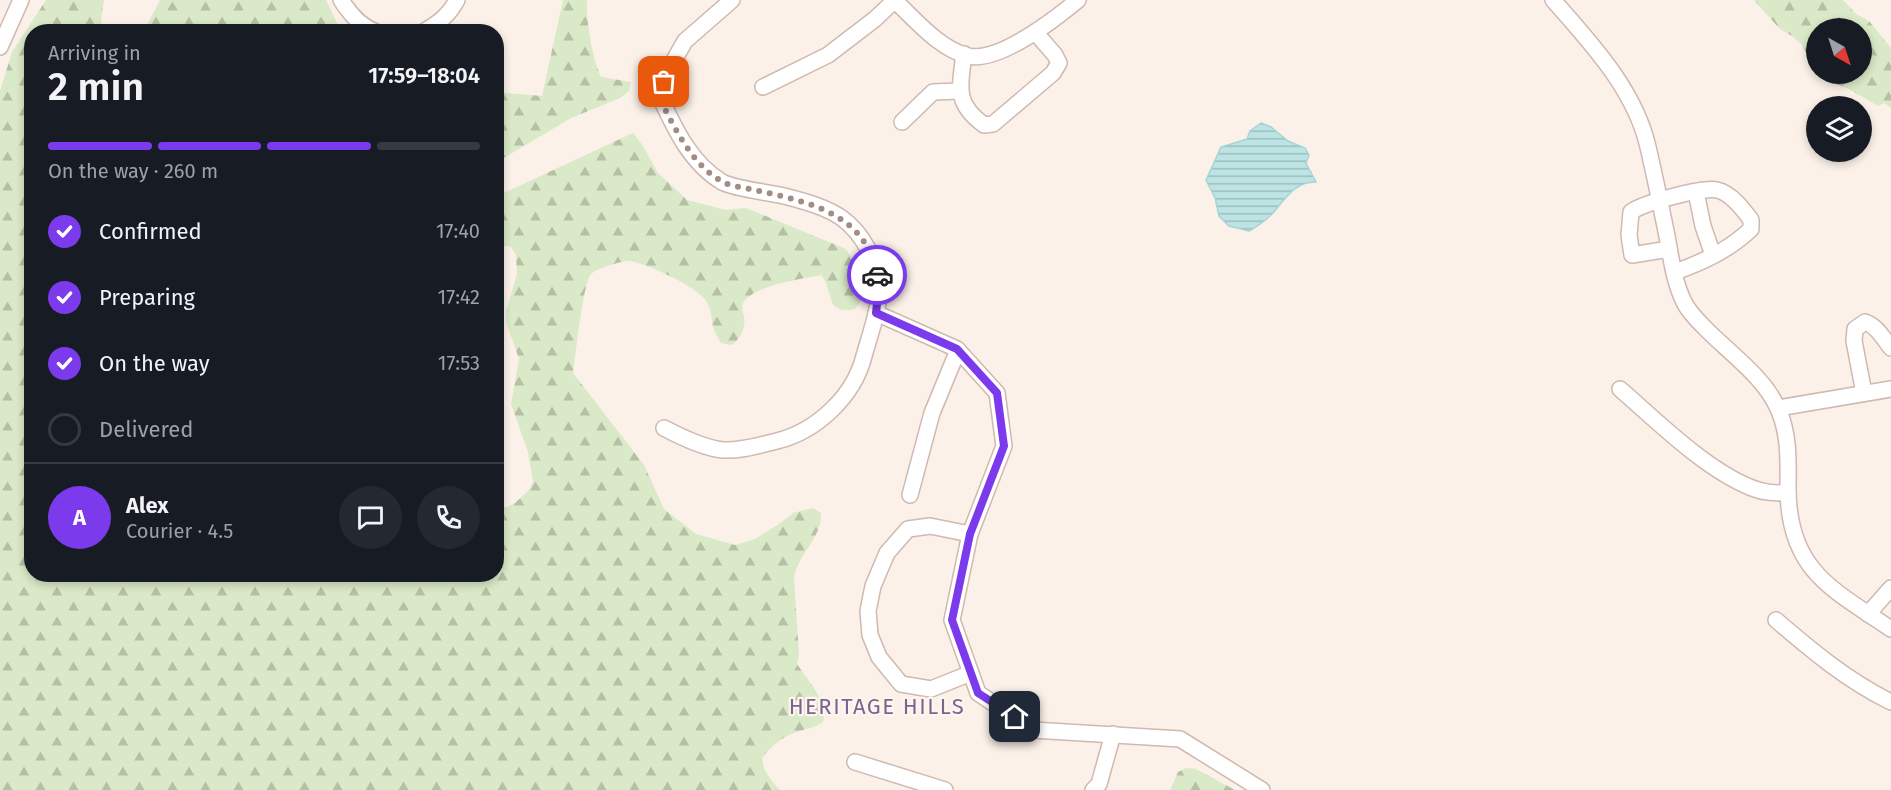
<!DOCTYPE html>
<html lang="en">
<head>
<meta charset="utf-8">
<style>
  :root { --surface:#171b24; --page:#242831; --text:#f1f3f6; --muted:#9ea1a6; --line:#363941; --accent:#7c3aed }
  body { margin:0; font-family:"Fira Sans",sans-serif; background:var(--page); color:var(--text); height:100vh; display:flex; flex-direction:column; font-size:22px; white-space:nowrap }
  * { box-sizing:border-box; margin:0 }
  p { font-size:20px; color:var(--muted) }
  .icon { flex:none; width:33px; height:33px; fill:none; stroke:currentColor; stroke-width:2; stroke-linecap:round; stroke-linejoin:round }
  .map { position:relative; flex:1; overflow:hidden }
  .panel { position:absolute; left:24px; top:24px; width:480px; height:558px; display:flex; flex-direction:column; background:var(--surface); border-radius:24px; box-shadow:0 3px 9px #0003 }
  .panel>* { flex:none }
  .needle { width:39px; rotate:141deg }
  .fabs { position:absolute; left:1806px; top:18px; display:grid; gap:12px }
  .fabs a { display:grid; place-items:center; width:66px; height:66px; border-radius:50%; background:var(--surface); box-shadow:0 3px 9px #0003; font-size:30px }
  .pin { position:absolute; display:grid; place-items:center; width:51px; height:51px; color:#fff; margin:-26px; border-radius:12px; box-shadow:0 3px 9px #0006 }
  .courier { position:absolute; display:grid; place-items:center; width:60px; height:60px; margin:-30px; border:4px solid #7c3aed; border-radius:50%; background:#fff; color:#222; box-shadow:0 2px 8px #0007 }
  .summary em { font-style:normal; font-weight:600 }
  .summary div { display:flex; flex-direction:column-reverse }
  .summary { display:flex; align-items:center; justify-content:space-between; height:102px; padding:0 24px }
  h1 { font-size:39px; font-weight:600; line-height:45px }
  .bar { display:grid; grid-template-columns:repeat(4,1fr); gap:9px 6px; align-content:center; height:72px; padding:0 24px }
  .bar i { height:8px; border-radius:4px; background:var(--line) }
  .bar .selected { background:var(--accent) }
  .bar p { grid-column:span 4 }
  .line { display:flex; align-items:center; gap:15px; padding:0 24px; border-top:2px solid var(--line) }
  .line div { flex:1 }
  .round { display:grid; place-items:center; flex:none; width:63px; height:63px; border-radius:32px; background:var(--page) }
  ol { padding:0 24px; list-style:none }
  li { display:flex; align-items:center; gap:18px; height:66px }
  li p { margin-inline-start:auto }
  li .icon { padding:6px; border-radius:50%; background:var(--accent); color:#fff; stroke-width:4 }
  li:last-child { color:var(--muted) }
  li i { width:33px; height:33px; border:3px solid var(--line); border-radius:50% }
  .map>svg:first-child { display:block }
  .forest { fill:url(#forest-firs) }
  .water { fill:url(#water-rules); stroke:#a4d6d5; stroke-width:1.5 }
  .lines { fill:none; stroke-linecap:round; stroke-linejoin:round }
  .minor-casing { stroke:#cfb9b1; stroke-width:18 }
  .minor { stroke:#fff; stroke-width:15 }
  .done { stroke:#a38c83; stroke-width:6; stroke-dasharray:0 10.8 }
  .route { stroke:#7c3aed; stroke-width:8 }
  .labels { text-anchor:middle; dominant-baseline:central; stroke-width:4.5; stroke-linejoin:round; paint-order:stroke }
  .quarter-label { font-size:22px; letter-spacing:1.5px; fill:#7a6590; stroke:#fef5ee }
</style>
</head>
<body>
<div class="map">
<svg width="1891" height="790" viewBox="0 0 1891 790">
  <defs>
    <pattern id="forest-firs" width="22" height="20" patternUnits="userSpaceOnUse" patternTransform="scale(1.5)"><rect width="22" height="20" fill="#dae9c7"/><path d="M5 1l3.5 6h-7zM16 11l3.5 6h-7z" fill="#b5c0a4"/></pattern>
    <pattern id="water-rules" width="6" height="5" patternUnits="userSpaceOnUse" patternTransform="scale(1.5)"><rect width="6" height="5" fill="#bde4e4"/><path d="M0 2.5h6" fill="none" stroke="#9ebcbb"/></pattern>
  </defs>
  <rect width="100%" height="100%" fill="#fbf1e8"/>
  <g class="forest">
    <path d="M46,0H104L101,20L103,31L32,32V574H496L497,507H507L515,503L529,490L533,481L528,452L511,404L519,359L506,322V312L517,274L516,255L511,247L497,244V196L633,133L643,146L658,173L687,200L726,210L746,208L846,249L860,272L863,281L861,301L855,309C825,316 834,290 821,275C803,279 745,286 742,307C742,310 743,314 744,316C746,329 741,337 732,345L721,343C718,338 715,333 713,327C711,318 712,309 706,301C696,286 648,264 630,261C623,260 595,269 591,274C582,287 576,354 573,373L644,465L664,509L696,534L735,545L755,539L779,524L793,513L813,508L821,513C822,539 797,554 794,579L799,655L797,664C808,681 828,701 823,722C814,728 806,729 796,732C782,737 771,746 762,758C763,771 771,781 780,790H0V91L12,52Z"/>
    <polygon points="160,0 326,0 341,31 144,31"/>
    <path d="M563,0H587C586,22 592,57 601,77L631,82L629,91L620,98L571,118L497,162V92L542,96Z"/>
    <polygon points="1754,0 1843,0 1856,14 1869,21 1891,48 1891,108 1884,103 1878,106 1847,88 1835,84 1824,74 1862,74 1862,28 1816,28 1816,67 1813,65 1801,44 1792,36 1779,28"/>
    <polygon points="1186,768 1196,769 1235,790 1170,790 1178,772"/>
  </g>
  <path class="water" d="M1261,123L1271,127L1288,141L1305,148L1309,155L1306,163L1316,182C1293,182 1286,199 1272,214C1265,221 1258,226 1249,231L1229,226L1219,216L1215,198L1206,180L1221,147L1247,139L1250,131Z"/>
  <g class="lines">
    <defs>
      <g id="minor">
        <path d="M341,0C350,14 360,26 376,32"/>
        <path d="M894,0C915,19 939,49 968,56C999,63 1055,19 1078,0"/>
        <path d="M1553,0C1591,43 1635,90 1648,147C1655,177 1661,207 1667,236C1671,258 1674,282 1684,302C1688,311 1697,320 1704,327C1729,353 1765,377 1779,411C1790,437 1788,465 1788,492C1790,571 1832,589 1891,629"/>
        <path d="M423,32C439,23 449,15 457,0"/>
        <polyline points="0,47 21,0"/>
        <path d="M964,54C960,87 954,103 984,125L993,124L1053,73L1059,63L1055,55L1035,32"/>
        <polyline points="763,87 828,55 875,19 895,0"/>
        <polyline points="902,122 933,92 959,91"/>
        <polyline points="1696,192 1703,226 1713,255"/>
        <path d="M1669,249L1632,255L1629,235L1631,212C1643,203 1702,187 1717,190C1731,193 1743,209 1751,220V229C1729,250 1703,262 1675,272"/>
        <polyline points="876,313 957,349 997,393 1004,446 970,534 952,620 978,693 1033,730 1180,739 1262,790"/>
        <path d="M1620,389C1658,422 1706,470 1752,488C1764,493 1776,493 1788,493"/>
        <path d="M1864,393L1854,341L1855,329L1865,322C1877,326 1883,338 1891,348"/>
        <polyline points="1778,408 1891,389"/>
        <path d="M664,428C681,437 703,448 723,450C741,451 760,445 777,441C817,431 854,396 864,356C870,334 880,309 879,285C878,262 862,233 843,219C827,207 803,201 784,196C768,192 735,189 722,182C690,163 674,127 659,95L669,69L685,41L732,0"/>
        <polyline points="910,495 932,413 958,350"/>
        <polyline points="970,534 930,526 908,529 887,553 873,586 868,611 870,635 879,657 901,684 931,689 971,673"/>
        <polyline points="1868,614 1891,588"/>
        <path d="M1776,620C1812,651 1848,681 1891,702"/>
        <polyline points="855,762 945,790"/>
        <polyline points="1093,790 1099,784 1113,734"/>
      </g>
    </defs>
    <use href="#minor" class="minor-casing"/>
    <use href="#minor" class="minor"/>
  </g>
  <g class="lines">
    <path class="done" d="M664,82L658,95C673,125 692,166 723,182C733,187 748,188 759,191C810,202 867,215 877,275"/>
    <polyline class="route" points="877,275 879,285 876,313 957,349 997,393 1004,446 970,534 952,620 978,693 1015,717"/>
  </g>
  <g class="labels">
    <g class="quarter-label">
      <text x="877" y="706">HERITAGE HILLS</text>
    </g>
  </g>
</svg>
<div class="fabs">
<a><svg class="needle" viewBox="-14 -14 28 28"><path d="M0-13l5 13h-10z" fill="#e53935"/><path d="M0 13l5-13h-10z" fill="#9ea1a6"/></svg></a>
<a><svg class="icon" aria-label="layers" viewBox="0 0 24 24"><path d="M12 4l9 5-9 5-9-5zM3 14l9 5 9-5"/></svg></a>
</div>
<div class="pin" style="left:664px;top:82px;background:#ea580c"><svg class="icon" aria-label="bag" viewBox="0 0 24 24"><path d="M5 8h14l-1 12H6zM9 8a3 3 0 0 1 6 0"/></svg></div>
<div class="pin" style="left:1015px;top:717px;background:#1f2937"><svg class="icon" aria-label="home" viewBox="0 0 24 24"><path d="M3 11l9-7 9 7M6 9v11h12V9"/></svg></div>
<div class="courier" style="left:877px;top:275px"><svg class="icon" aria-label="car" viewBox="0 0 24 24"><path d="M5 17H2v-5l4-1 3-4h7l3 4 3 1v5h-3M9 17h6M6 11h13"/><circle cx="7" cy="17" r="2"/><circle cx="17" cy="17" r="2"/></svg></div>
<section class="panel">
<div class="summary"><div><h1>2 min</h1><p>Arriving in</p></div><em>17:59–18:04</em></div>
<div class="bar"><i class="selected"></i><i class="selected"></i><i class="selected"></i><i></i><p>On the way · 260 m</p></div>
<ol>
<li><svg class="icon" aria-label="check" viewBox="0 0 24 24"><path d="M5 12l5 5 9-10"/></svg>Confirmed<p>17:40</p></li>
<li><svg class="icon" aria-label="check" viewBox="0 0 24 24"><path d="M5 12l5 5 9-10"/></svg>Preparing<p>17:42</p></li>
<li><svg class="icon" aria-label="check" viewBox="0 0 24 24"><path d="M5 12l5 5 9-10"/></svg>On the way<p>17:53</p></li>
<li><i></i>Delivered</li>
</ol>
<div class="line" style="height:108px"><b class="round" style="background:var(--accent);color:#fff">A</b><div><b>Alex</b><p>Courier · 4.5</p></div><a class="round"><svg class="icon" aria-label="chat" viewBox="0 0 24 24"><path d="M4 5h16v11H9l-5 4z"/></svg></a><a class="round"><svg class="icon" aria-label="phone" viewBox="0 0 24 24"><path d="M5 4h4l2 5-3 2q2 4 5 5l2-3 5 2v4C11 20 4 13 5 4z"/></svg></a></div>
</section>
</div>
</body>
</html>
